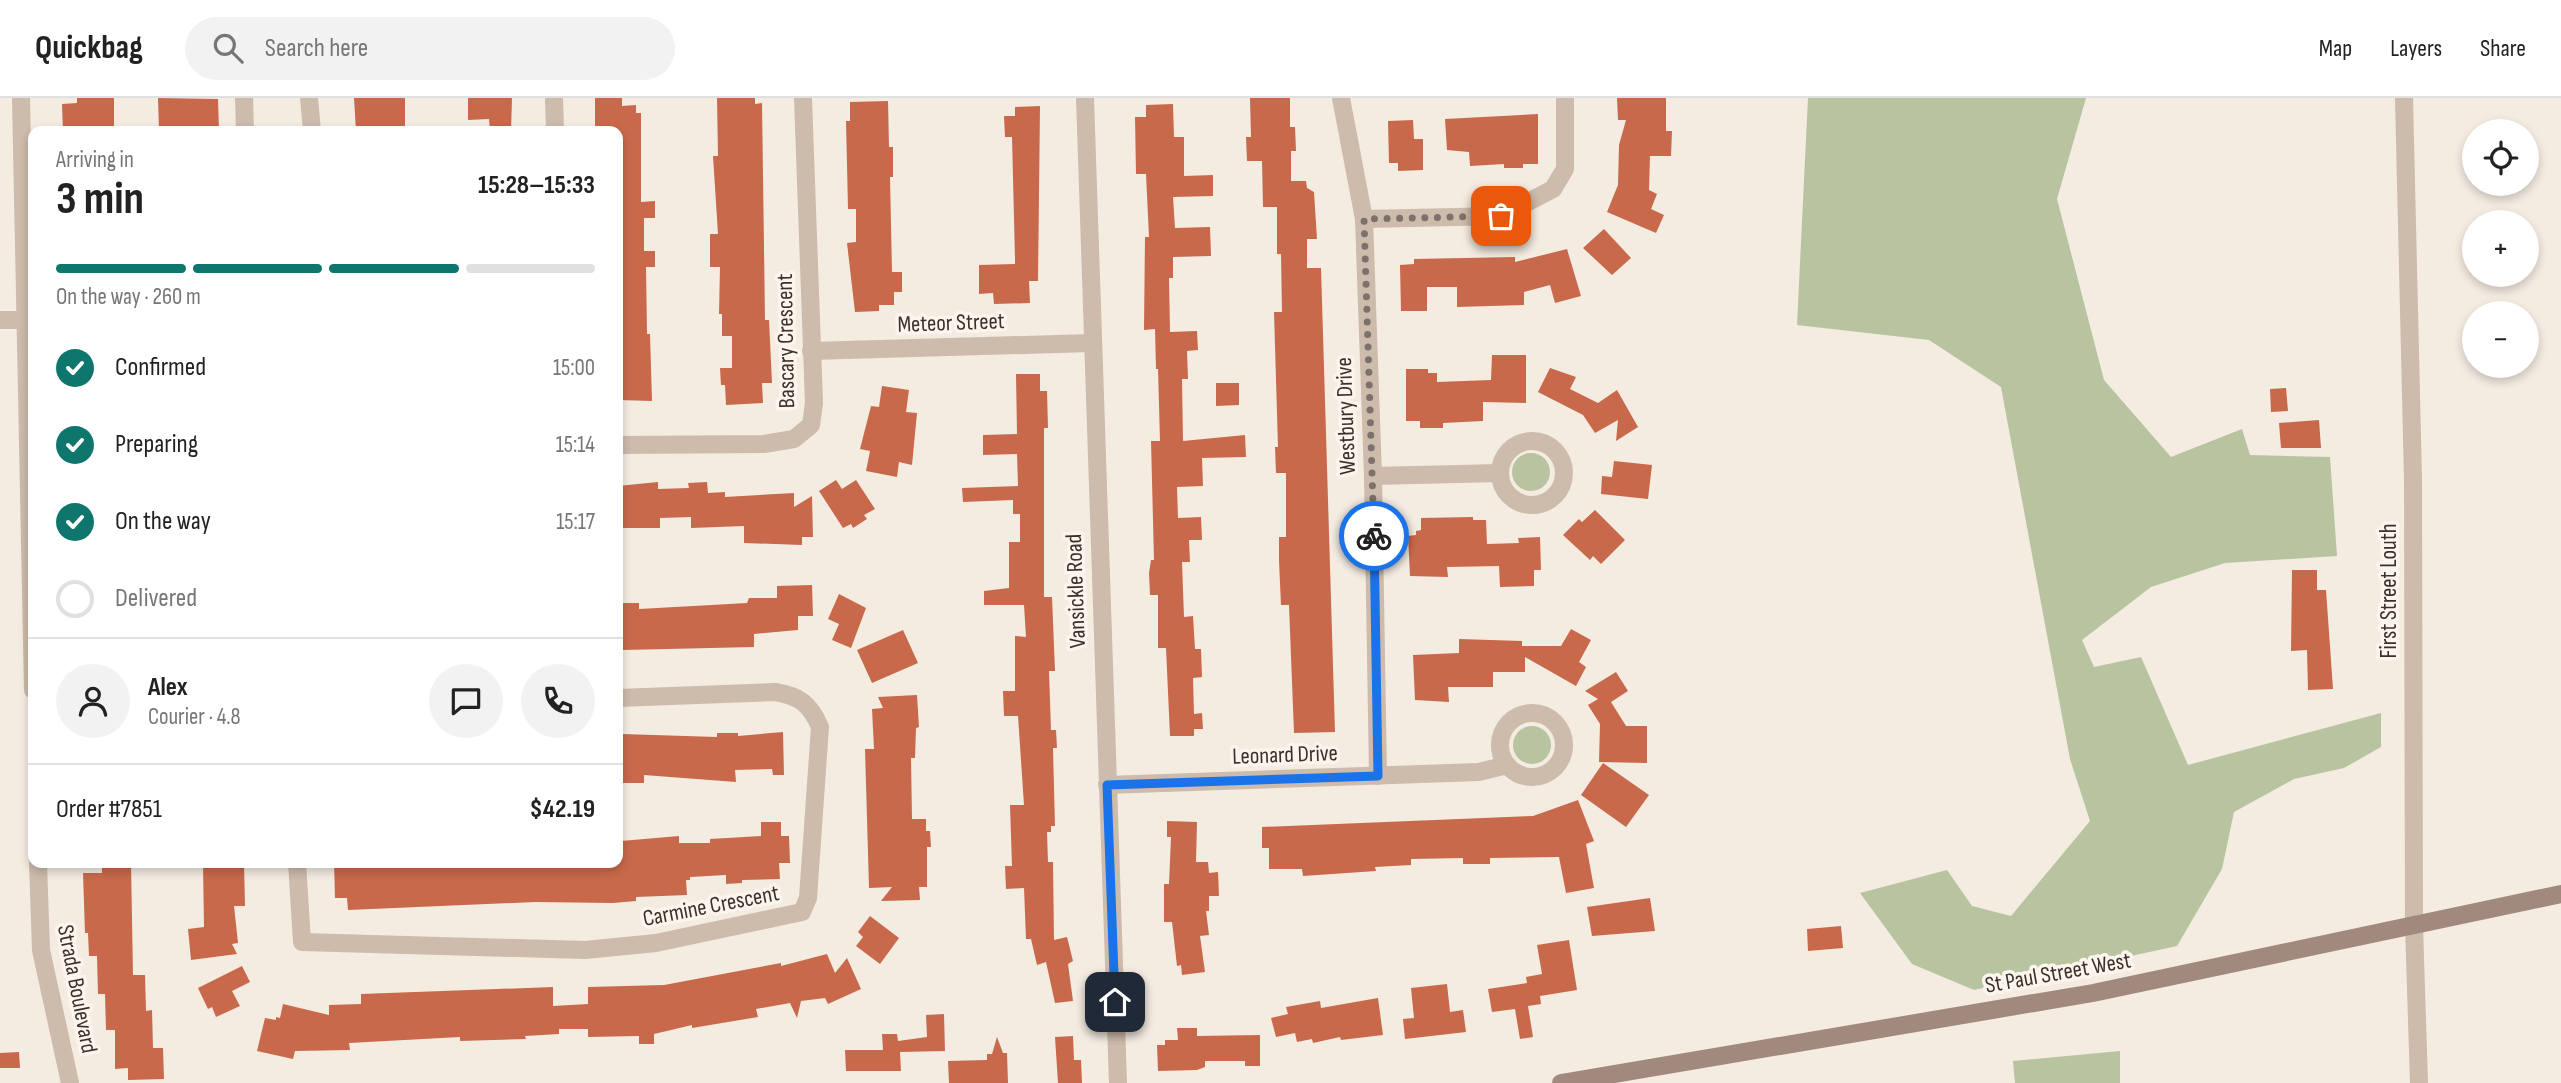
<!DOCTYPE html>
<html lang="en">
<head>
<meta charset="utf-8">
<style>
  :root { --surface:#fff; --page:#f2f2f2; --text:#222; --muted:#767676; --line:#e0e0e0; --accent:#0f766e }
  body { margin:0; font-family:"Sofia Sans Condensed",sans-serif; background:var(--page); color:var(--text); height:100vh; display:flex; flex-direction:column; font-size:26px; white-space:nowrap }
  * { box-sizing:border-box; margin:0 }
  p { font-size:23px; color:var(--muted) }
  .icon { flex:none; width:38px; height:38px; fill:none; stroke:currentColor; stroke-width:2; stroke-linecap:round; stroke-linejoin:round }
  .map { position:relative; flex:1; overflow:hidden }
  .panel { position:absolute; left:28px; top:28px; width:595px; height:742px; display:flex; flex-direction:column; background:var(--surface); border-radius:14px; box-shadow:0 4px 10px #0003 }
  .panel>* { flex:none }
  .tools { position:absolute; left:2462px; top:21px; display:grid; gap:14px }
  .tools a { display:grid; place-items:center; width:77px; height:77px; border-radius:50%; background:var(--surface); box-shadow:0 4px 10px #0003; font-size:35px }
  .pin { position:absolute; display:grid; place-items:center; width:60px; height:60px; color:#fff; margin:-30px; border-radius:14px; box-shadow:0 4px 10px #0006 }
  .courier { position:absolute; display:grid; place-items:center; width:70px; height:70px; margin:-35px; border:5px solid #1a73e8; border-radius:50%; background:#fff; color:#222; box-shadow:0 2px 9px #0007 }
  .overview em { font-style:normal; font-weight:700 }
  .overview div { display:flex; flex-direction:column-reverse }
  .overview { display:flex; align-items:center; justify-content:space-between; height:119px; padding:0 28px }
  h1 { font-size:46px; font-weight:700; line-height:52px }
  .bar { display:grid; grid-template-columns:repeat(4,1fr); gap:10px 7px; align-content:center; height:84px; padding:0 28px }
  .bar i { height:9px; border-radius:5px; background:var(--line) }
  .bar .current { background:var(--accent) }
  .bar p { grid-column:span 4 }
  .line { display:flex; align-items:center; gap:18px; padding:0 28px; border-top:2px solid var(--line) }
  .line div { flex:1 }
  .round { display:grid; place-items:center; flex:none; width:74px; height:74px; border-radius:37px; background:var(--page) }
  ol { padding:0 28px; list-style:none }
  li { display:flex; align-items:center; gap:21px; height:77px }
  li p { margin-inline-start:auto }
  li .icon { padding:7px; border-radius:50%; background:var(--accent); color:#fff; stroke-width:4 }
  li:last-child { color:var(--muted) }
  li i { width:38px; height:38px; border:4px solid var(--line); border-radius:50% }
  header { display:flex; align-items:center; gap:42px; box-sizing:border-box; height:98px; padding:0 35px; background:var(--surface); border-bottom:2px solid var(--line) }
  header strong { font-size:33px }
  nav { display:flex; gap:38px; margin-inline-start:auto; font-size:24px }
  .search { width:490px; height:63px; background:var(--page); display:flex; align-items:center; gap:18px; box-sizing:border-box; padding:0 24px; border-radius:38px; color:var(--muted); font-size:26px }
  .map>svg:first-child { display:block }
  .green { fill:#b8c4a0 }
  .building { fill:#c8694b }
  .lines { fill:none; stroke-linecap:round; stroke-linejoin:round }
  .minor { stroke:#cdbbac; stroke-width:18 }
  .tertiary { stroke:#cdbbac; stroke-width:18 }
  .secondary { stroke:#a18a7d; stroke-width:18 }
  .done { stroke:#7c716b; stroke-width:7; stroke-dasharray:0 12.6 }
  .route { stroke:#1a73e8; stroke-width:9 }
  .labels { text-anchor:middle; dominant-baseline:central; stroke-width:7; stroke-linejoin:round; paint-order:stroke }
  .street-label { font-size:23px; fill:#3b302b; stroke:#fbf5ee }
</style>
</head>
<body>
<header>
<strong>Quickbag</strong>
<div class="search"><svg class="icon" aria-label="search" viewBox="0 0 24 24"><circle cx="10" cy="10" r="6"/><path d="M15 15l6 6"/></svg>Search here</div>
<nav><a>Map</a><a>Layers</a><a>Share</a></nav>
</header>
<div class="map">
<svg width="2561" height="985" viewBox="0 0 2561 985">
  <rect width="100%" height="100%" fill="#f4ebe1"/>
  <g class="green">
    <polygon points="1808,0 2086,0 2057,101 2104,282 2171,359 2242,331 2250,357 2330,359 2337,458 2225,465 2151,489 2082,542 2094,569 2141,559 2188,667 2381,615 2381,649 2344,670 2294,681 2234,714 2222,771 2177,848 1974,892 1912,866 1860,795 1947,772 1972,808 2011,818 2090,723 2070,661 2001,289 1929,242 1797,227"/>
    <circle cx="1531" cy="374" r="19"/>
    <circle cx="1532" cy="647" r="19"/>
    <polygon points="2120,953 2120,985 2015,985 2013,963"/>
  </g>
  <g class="building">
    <polygon points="77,0 114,0 114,33 63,33 62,6 77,5"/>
    <polygon points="158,0 218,1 219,33 159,33"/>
    <polygon points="354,0 405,0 405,33 356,33"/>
    <polygon points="468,0 512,0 511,33 490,33 489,21 468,22"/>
    <polygon points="595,0 622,0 622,8 636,7 636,15 641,15 641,104 655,103 655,120 644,120 644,153 655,153 655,169 646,169 647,236 650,236 652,303 618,302 618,33 595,32"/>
    <polygon points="717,0 755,0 755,6 762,5 765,222 769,222 772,285 762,285 763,305 726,307 725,287 721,287 720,270 732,270 732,238 722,238 722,216 719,216 720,169 710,169 710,136 718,136 713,58 718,58"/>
    <polygon points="1250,0 1290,0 1290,29 1295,29 1296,53 1291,53 1291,83 1306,83 1307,90 1314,94 1317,141 1307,141 1307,170 1321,170 1335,634 1294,635 1289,507 1281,507 1279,463 1279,439 1286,439 1286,375 1276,375 1275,349 1278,349 1274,214 1282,214 1281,156 1277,156 1277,109 1263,109 1262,63 1247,63 1246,39 1251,39"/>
    <polygon points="1617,0 1666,0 1666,33 1672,33 1671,58 1650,58 1649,92 1657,96 1651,111 1664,117 1656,135 1607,114 1618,87 1619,47 1626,22 1618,22"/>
    <polygon points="888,3 889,49 893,49 893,79 890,79 892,174 902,174 902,194 894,194 894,207 879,207 879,213 855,214 847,145 856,144 856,111 848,111 846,23 850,23 850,4"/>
    <polygon points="1173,6 1174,39 1184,39 1184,78 1213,77 1213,98 1173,99 1175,130 1210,129 1211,158 1173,159 1173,180 1169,180 1170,234 1197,233 1198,252 1187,253 1188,281 1182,281 1183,343 1245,337 1246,359 1202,360 1203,388 1177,389 1178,420 1201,419 1202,442 1189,442 1190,464 1182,464 1184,519 1193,518 1195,551 1201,551 1202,579 1193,580 1194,616 1202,615 1203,631 1194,631 1194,638 1170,638 1166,550 1158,550 1158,497 1150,497 1149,475 1151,462 1154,462 1151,343 1160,343 1158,271 1156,271 1155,231 1144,232 1145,139 1149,139 1146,76 1136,76 1135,19 1146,19 1146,7"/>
    <polygon points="1040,8 1038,183 1029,183 1030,205 994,206 993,195 979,196 979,167 1015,166 1015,161 1012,39 1005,39 1004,18 1015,18 1015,9"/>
    <polygon points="1538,16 1538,66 1523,66 1523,70 1504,70 1504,66 1470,68 1469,54 1447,52 1445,21"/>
    <polygon points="1413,22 1414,41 1423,41 1423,72 1398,73 1398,65 1389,65 1388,23"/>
    <polygon points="1604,131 1631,160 1612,177 1583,150"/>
    <polygon points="1567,151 1581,198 1555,205 1550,187 1524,194 1524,207 1457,209 1457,189 1427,189 1427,213 1401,213 1400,167 1414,166 1414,161 1515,159 1515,164"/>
    <polygon points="1492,257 1526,257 1526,305 1483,304 1483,323 1443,325 1443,330 1420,330 1420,323 1406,323 1406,271 1428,271 1428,275 1437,275 1437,284 1491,282"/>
    <polygon points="1550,270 1576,279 1570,291 1598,305 1617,292 1638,329 1616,343 1618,322 1595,335 1583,317 1538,294"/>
    <polygon points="1016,276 1040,276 1040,293 1047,293 1048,330 1044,330 1044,499 1052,499 1055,573 1049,573 1051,632 1056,632 1057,650 1053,650 1055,728 1051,728 1051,734 1047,734 1048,764 1053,764 1054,842 1067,839 1073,863 1068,866 1073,903 1055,905 1046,864 1037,867 1031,841 1026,841 1024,790 1006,791 1005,768 1012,768 1010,707 1024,707 1018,618 1004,618 1003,593 1015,593 1015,538 1026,539 1024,507 984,507 984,493 1009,490 1009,444 1020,444 1020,416 1013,416 1013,402 963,404 962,390 1018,388 1017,356 983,357 983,337 1017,336"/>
    <polygon points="1216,285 1239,285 1239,307 1216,308"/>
    <polygon points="882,288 909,292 906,314 917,315 912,367 899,364 897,379 866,373 870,353 860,351 871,308 879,309"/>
    <polygon points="2286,290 2288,313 2271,314 2270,291"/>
    <polygon points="2319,322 2321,350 2281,350 2279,325"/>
    <polygon points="1614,363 1652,367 1648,401 1601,396 1602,378 1612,379"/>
    <polygon points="836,382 842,391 856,382 875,411 864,417 867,421 853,430 851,426 843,430 819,393"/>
    <polygon points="658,384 658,391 689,390 688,385 707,384 708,395 725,394 725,399 794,395 794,409 812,398 813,439 802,439 802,447 744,445 744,428 691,430 691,419 660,420 660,430 618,430 618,388"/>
    <polygon points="1595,412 1625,442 1601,466 1593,458 1590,462 1563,437 1579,421 1582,424"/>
    <polygon points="1473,419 1473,422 1486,422 1487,446 1519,445 1518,440 1540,439 1541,472 1534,472 1534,488 1500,489 1499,468 1447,469 1448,479 1410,478 1408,438 1416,437 1416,433 1421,432 1421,420"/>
    <polygon points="2292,472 2317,472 2317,492 2326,492 2333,591 2308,592 2307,552 2291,553"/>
    <polygon points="812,487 813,518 798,518 798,532 754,536 754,549 623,552 623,537 618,537 618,505 639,505 639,511 747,505 749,500 777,500 777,488"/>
    <polygon points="839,496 866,510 851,550 832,542 839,526 828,521"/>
    <polygon points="1571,531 1591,542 1579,564 1586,569 1576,588 1525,559 1525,574 1493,574 1493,589 1448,589 1449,604 1415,602 1413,557 1459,555 1459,541 1522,543 1522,548 1561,548"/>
    <polygon points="903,532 918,565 872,585 857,552"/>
    <polygon points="1616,574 1628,593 1611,604 1626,628 1647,628 1647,665 1599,664 1600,626 1588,607 1598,601 1585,593"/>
    <polygon points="917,597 919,629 916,630 915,660 911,660 912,721 926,721 926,733 930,733 931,749 927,749 927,789 919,789 920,802 881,803 892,789 869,790 865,651 874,651 872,611 883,610 878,599"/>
    <polygon points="783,634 784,677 773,677 772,671 735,672 736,684 644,677 644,685 618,685 618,649 622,649 622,636 717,639 717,635 738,635 738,638"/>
    <polygon points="1603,665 1649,697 1626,729 1581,697"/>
    <polygon points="1578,702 1594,743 1586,746 1594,790 1566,795 1559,759 1490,760 1490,766 1463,766 1463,760 1411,761 1411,767 1375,769 1376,773 1303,778 1302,771 1269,771 1269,750 1262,750 1262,729 1533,718"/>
    <polygon points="1167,723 1197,724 1196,764 1208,764 1209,775 1218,774 1219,798 1209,798 1209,813 1206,813 1209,837 1200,838 1205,874 1182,877 1181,867 1177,868 1172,824 1164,824 1164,786 1169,786 1171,739 1167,739"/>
    <polygon points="761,724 781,724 781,738 789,738 790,765 779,765 780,781 742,782 742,785 726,786 726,777 690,779 690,782 686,782 687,797 636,799 636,803 613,805 535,804 348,812 347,800 335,800 334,765 618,765 621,743 679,738 679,745 710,745 710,741 761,738"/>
    <polygon points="102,765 131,765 133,877 145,877 146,913 152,912 153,950 163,950 164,981 128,982 128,970 115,971 115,932 106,932 105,896 98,896 97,858 89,858 88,835 85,835 83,775 102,775"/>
    <polygon points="203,765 244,765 245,808 234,808 238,845 232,846 237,856 191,862 188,831 204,829"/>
    <polygon points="1650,800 1655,833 1592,838 1587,809"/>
    <polygon points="870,818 899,840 880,866 856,848 863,839 858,834"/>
    <polygon points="1841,828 1843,850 1808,853 1807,831"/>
    <polygon points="1569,842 1577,892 1540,898 1541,906 1528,908 1533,939 1520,941 1515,911 1492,914 1488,891 1527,885 1526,879 1542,876 1537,847"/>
    <polygon points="827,856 835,875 847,860 861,891 828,906 825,900 801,903 797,920 790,905 756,911 758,919 692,930 692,927 654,936 654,946 639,946 639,938 588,939 588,931 559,931 559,936 525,938 526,941 460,943 460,939 349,945 350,952 295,953 293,961 257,953 265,920 276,922 276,919 280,920 283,906 329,917 329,907 361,906 361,896 553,889 553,908 588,906 588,889 664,887 781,865 781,868"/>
    <polygon points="242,868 250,884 232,893 240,908 216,919 212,909 208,911 198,890"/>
    <polygon points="1447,886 1450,914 1463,912 1466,934 1405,941 1403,921 1414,920 1411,890"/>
    <polygon points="1378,900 1383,937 1341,942 1340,939 1313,945 1312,941 1297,944 1295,935 1276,939 1271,920 1288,916 1286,909 1320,903 1321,910"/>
    <polygon points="944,916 945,953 900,954 901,973 846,973 845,952 883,952 882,936 897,936 898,943 927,939 926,917"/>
    <polygon points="1177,930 1197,930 1197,938 1260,937 1260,968 1245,968 1245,963 1205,963 1205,969 1197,972 1158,973 1157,947 1165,947 1165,942 1178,942"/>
    <polygon points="1073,938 1074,962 1081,962 1082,985 1058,985 1055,939"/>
    <polygon points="997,939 1003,955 1007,955 1008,985 949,985 948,963 987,962 987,956 992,956"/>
    <polygon points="19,954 20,970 0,970 0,955"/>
  </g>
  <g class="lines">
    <g class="minor">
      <polyline points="21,0 33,592"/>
      <polyline points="244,0 245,33"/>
      <polyline points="309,0 312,33"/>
      <polyline points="554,0 555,33"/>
      <polyline points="1341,0 1364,121 1373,378 1378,678"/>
      <polyline points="1364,121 1501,118 1553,91 1565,71 1565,0"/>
      <polyline points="0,222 24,222"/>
      <polyline points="811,253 1092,245"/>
      <circle cx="1532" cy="375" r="32"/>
      <polyline points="618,347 764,346 794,341 811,327 814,305 803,0"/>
      <polyline points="1373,378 1500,375"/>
      <circle cx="1532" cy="647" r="32"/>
      <polyline points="1107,687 1479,674 1507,667"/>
      <polyline points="38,765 41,852 70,985"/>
      <path d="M297,765L302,844L585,852L656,845L802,814L808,800L820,629C810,606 800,598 775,594L618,600"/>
    </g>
    <g class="tertiary">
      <polyline points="1085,0 1118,985"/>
      <polyline points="2404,0 2413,381 2414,828 2419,985"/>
    </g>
    <polyline class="secondary" points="1561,985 2093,895 2561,796"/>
  </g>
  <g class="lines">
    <polyline class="done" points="1374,438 1364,121 1501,118"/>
    <polyline class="route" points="1115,904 1107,687 1378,678 1374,438"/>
  </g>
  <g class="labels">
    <g class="street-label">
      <text transform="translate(951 225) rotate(-2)">Meteor Street</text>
      <text transform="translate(786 243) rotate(-91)">Bascary Crescent</text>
      <text transform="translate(1346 318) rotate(-92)">Westbury Drive</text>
      <text transform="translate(1076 493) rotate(-92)">Vansickle Road</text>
      <text transform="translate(2389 493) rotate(-90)">First Street Louth</text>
      <text transform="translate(1285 657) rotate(-2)">Leonard Drive</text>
      <text transform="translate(711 808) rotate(-11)">Carmine Crescent</text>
      <text transform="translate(2058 875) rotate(-10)">St Paul Street West</text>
      <text transform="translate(77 891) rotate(79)">Strada Boulevard</text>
    </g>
  </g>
</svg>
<div class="tools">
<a><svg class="icon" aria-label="locate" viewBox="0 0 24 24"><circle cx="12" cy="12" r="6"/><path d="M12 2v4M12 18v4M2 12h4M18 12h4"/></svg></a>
<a>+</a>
<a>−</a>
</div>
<div class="pin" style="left:1501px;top:118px;background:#ea580c"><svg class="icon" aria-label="bag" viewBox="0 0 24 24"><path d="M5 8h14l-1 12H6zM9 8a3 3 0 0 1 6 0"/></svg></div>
<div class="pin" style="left:1115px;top:904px;background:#1f2937"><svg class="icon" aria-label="home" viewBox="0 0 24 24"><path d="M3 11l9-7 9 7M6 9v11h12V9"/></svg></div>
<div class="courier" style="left:1374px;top:438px"><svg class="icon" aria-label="bike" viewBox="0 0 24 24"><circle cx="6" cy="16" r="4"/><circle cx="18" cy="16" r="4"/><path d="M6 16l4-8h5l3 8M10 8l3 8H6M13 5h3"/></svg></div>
<section class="panel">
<div class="overview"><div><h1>3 min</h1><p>Arriving in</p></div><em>15:28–15:33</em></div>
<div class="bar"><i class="current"></i><i class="current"></i><i class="current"></i><i></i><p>On the way · 260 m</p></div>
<ol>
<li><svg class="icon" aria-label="check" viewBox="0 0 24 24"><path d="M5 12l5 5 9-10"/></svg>Confirmed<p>15:00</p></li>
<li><svg class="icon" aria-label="check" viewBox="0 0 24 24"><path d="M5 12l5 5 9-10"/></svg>Preparing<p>15:14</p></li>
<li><svg class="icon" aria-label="check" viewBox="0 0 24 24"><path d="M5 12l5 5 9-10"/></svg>On the way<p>15:17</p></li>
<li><i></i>Delivered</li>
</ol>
<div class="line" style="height:126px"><a class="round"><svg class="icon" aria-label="person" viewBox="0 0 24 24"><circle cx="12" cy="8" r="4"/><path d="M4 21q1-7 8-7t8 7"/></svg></a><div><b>Alex</b><p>Courier · 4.8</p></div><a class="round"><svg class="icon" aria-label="chat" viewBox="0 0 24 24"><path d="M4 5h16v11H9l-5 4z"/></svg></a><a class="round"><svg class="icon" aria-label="phone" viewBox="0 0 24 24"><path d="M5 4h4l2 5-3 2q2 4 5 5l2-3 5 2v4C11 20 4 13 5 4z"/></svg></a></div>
<div class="line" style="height:91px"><div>Order #7851</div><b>$42.19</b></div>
</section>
</div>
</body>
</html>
